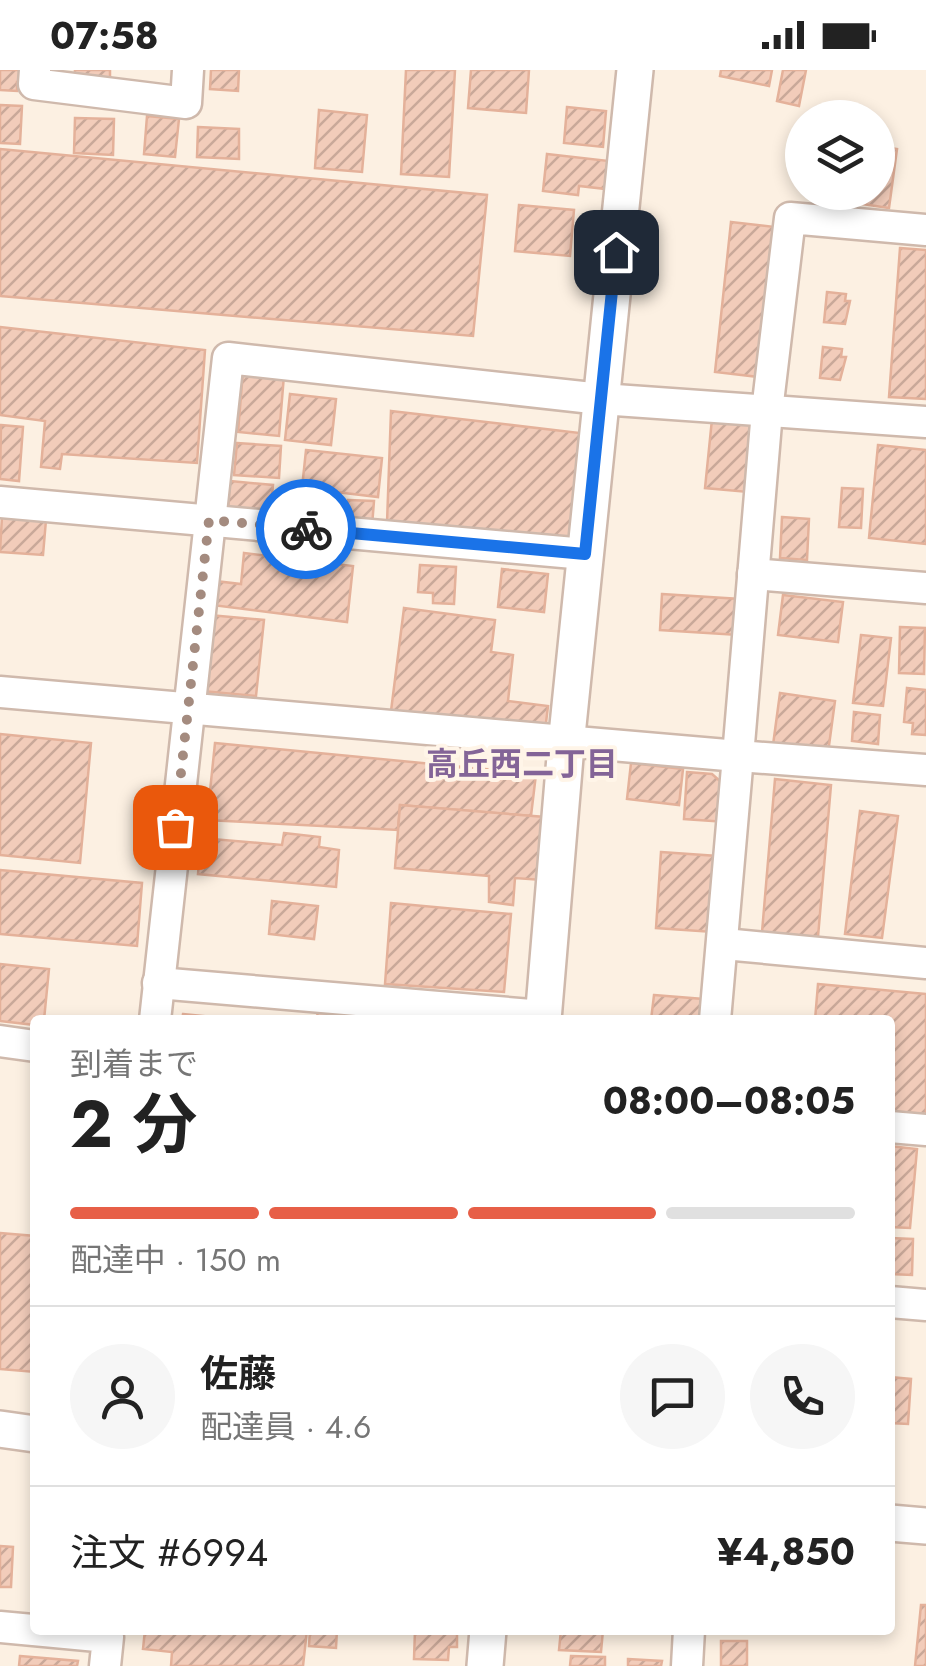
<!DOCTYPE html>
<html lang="ja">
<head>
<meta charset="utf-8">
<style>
  :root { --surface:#fff; --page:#f6f6f6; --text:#222; --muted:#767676; --line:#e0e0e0; --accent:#e75f47 }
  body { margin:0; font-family:Jost,"Noto Sans JP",sans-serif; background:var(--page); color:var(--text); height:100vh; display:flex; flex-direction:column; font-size:38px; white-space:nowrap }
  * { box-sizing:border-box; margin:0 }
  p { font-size:32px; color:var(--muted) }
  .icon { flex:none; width:55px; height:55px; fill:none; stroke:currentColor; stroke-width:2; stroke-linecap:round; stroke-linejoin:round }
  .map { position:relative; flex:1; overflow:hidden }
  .sheet { position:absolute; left:30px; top:945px; width:865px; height:620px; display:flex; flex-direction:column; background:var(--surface); border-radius:10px; box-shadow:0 5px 15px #0003 }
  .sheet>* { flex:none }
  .controls { position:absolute; left:785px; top:30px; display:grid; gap:20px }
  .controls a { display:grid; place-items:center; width:110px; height:110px; border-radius:50%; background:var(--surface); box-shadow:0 5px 15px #0003; font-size:50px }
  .pin { position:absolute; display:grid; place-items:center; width:85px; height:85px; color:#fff; margin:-42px; border-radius:20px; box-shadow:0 5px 15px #0006 }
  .courier { position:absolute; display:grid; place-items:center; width:100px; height:100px; margin:-50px; border:8px solid #1a73e8; border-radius:50%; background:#fff; color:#222; box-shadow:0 2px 12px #0007 }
  .head em { font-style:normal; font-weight:700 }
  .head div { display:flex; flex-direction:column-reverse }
  .head { display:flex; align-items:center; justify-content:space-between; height:170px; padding:0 40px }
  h1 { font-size:65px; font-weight:700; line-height:75px }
  .bar { display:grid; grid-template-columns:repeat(4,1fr); gap:15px 10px; align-content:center; height:120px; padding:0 40px }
  .bar i { height:12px; border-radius:8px; background:var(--line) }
  .bar .on { background:var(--accent) }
  .bar p { grid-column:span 4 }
  .line { display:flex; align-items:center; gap:25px; padding:0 40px; border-top:2px solid var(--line) }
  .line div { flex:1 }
  .round { display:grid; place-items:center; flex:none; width:105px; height:105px; border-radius:52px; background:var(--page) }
  .status { display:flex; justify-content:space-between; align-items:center; height:70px; padding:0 50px; background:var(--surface); direction:ltr }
  .status svg { height:28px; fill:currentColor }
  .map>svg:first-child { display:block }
  .building { fill:url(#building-hatch); stroke:#e4b19a; stroke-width:2.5 }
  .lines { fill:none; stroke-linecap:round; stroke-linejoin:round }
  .minor-casing { stroke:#cfb9ac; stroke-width:35 }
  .tertiary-casing { stroke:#cfb9ac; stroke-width:40 }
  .minor { stroke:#fff; stroke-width:30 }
  .tertiary { stroke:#fff; stroke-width:35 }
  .done { stroke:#a48b7f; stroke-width:10; stroke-dasharray:0 18 }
  .route { stroke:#1a73e8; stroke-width:12 }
  .labels { text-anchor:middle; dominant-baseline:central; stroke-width:8; stroke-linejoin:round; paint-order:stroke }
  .neighbourhood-label { font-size:32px; font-weight:bold; fill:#836497; stroke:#fff5e8 }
</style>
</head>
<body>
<div class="status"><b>07:58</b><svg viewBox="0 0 49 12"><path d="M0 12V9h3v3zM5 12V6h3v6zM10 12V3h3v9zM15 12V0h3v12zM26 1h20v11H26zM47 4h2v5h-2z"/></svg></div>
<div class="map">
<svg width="926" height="1596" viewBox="0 0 926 1596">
  <defs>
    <pattern id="building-hatch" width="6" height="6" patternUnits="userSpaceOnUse" patternTransform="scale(2.5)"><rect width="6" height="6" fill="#f2ccba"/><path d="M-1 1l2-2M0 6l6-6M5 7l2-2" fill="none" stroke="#c9a899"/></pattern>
  </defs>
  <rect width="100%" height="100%" fill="#fcf0e2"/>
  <g class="building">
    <polygon points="0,0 27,0 26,12 17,12 17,21 0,20"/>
    <polygon points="75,0 110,0 110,18 74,16"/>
    <polygon points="211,0 239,0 238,21 210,19"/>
    <polygon points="406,0 455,0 449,107 401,104"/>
    <polygon points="471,0 529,0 526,43 468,38"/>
    <polygon points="721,0 772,0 769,16 720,6"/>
    <polygon points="783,0 806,0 799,36 777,31"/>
    <polygon points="0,35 22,36 20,74 0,73"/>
    <polygon points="567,37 606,41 603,77 564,73"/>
    <polygon points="319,40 367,45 362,102 315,98"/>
    <polygon points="147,46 179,49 175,87 144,84"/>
    <polygon points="75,48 114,49 113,85 74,83"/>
    <polygon points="198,57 239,59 239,89 197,87"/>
    <polygon points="878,76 897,79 889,138 862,134 864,122 878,122"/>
    <polygon points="0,79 487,125 473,266 0,226"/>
    <polygon points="547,84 609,91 606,119 579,116 578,125 543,121"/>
    <polygon points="519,135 574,140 570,186 515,181"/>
    <polygon points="731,152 775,157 759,307 715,302"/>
    <polygon points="900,178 926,180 926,329 889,327"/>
    <polygon points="827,222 846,224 845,231 850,231 845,254 824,252"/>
    <polygon points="0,257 205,280 197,393 62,384 60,399 41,397 45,351 0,345"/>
    <polygon points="823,277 842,279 841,287 846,287 840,310 820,308"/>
    <polygon points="243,301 284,305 279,366 238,362"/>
    <polygon points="290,324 336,329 331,375 285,370"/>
    <polygon points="391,341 580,363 572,469 387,453"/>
    <polygon points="712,349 755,353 748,422 705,418"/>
    <polygon points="1,355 23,357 19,411 0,409"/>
    <polygon points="237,373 281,376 279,408 234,405"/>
    <polygon points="878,375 926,380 926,474 869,468"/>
    <polygon points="306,380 382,388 378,427 302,418"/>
    <polygon points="230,411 273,415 270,445 228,441"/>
    <polygon points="842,418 863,419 861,458 839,457"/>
    <polygon points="348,430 374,431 372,456 347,452"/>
    <polygon points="2,446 46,450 43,485 0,482"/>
    <polygon points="782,447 809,449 807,490 780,488"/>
    <polygon points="244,483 353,496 347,552 212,535 215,511 241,514"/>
    <polygon points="420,495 456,497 454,534 433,533 433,523 418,522"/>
    <polygon points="502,499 548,504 544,542 498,537"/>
    <polygon points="662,524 740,529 738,565 660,560"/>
    <polygon points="783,525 843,532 838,572 778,565"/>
    <polygon points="404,538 495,550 491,582 513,585 508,631 548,636 545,661 391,641"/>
    <polygon points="209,545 264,550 256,626 202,621"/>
    <polygon points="900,557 925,558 924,604 899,603"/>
    <polygon points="861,565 891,568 883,636 853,633"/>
    <polygon points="907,618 926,620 926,665 912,664 913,653 904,652"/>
    <polygon points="780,623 835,631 828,683 773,675"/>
    <polygon points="854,642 880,645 878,674 852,671"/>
    <polygon points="0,664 91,673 80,793 0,785"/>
    <polygon points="215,673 536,704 531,746 400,735 398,760 207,750"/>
    <polygon points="631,693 683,699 679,735 627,729"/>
    <polygon points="687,702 712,704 729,719 726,752 684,749"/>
    <polygon points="775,709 831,715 818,867 762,862"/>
    <polygon points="400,735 545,747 542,810 515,808 513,835 489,832 489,806 395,798"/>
    <polygon points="860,741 898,746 882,868 845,864"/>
    <polygon points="284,763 320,767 319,777 339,780 336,817 198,804 201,768 282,775"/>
    <polygon points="661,782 717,786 713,862 656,858"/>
    <polygon points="0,800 142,813 137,876 0,864"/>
    <polygon points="272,831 318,836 314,869 269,864"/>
    <polygon points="391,833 511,844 504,922 385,914"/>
    <polygon points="0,894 49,899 44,950 35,950 35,955 0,951"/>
    <polygon points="818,914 926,924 926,1044 890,1041 890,950 815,950"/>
    <polygon points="654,925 703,929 701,950 651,950"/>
    <polygon points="318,938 392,946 392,950 317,950"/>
    <polygon points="183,944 242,950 182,950"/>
    <polygon points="890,1076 917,1079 910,1158 890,1157"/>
    <polygon points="0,1163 35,1166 35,1302 0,1299"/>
    <polygon points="890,1168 913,1169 912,1205 890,1204"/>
    <polygon points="890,1307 911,1309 908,1354 890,1353"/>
    <polygon points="0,1476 13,1477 11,1517 0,1517"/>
    <polygon points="921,1535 926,1535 926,1596 915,1596"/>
    <polygon points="145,1560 307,1560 303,1596 171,1596 172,1582 143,1579"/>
    <polygon points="310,1560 337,1560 336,1578 309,1576"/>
    <polygon points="415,1560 457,1560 457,1577 449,1577 448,1590 414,1589"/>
    <polygon points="561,1560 603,1560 601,1582 559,1580"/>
    <rect x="721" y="1571" width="26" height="25"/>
    <polygon points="20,1586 78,1591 77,1596 19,1596"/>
    <polygon points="571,1586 605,1587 605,1596 570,1596"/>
    <polygon points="628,1589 662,1591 661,1596 628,1596"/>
  </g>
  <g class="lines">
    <defs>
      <g id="minor">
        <polyline points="35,0 34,14 186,33 188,0"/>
        <polyline points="926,160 790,148 767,341 738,686 926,700"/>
        <polyline points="0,432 585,484"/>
        <polyline points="753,504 926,518"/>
        <polyline points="0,622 738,686 715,950"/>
        <polyline points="724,874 926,893"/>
        <polyline points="158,913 543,946"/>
        <polyline points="155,950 228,288 601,329 926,352"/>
        <polyline points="0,971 35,976"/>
        <polyline points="890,1057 926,1060"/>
        <polyline points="890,1232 926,1235"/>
        <polyline points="0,1557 108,1567 105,1596"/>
        <polyline points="687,1596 689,1560"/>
      </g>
      <g id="tertiary">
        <polyline points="543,950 566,675 635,0"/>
        <polyline points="0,1359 35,1364"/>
        <polyline points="890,1453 926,1456"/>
        <polyline points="485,1596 488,1560"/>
      </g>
    </defs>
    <use href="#minor" class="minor-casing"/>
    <use href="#tertiary" class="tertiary-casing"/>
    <use href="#minor" class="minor"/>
    <use href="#tertiary" class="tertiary"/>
  </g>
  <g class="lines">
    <polyline class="done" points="175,757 209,450 306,459"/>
    <polyline class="route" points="306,459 585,484 616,182"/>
  </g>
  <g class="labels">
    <g class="neighbourhood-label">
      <text x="522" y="694">高丘西二丁目</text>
    </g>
  </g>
</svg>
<div class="controls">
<a><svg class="icon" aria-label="layers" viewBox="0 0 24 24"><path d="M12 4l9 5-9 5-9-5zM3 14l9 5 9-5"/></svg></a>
</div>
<div class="pin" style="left:175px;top:757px;background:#ea580c"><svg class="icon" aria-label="bag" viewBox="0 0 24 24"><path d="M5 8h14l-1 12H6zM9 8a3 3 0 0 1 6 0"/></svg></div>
<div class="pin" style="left:616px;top:182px;background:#1f2937"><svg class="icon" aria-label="home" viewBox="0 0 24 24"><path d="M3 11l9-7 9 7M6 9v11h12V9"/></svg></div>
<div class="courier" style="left:306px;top:459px"><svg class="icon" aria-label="bike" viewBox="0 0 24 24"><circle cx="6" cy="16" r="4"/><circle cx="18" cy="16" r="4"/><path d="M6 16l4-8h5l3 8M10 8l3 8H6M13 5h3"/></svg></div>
<section class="sheet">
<div class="head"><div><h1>2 分</h1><p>到着まで</p></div><em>08:00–08:05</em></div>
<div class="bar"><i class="on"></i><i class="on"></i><i class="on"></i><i></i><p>配達中 · 150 m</p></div>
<div class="line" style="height:180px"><a class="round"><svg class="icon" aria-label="person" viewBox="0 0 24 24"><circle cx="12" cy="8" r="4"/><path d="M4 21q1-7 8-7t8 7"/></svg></a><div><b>佐藤</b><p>配達員 · 4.6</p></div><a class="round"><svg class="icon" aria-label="chat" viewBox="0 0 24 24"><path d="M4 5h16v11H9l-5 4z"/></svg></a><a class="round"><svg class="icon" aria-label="phone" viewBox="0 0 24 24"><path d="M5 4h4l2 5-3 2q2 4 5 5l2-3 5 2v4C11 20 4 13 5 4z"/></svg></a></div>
<div class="line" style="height:130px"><div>注文 #6994</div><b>¥4,850</b></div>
</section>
</div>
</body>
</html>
